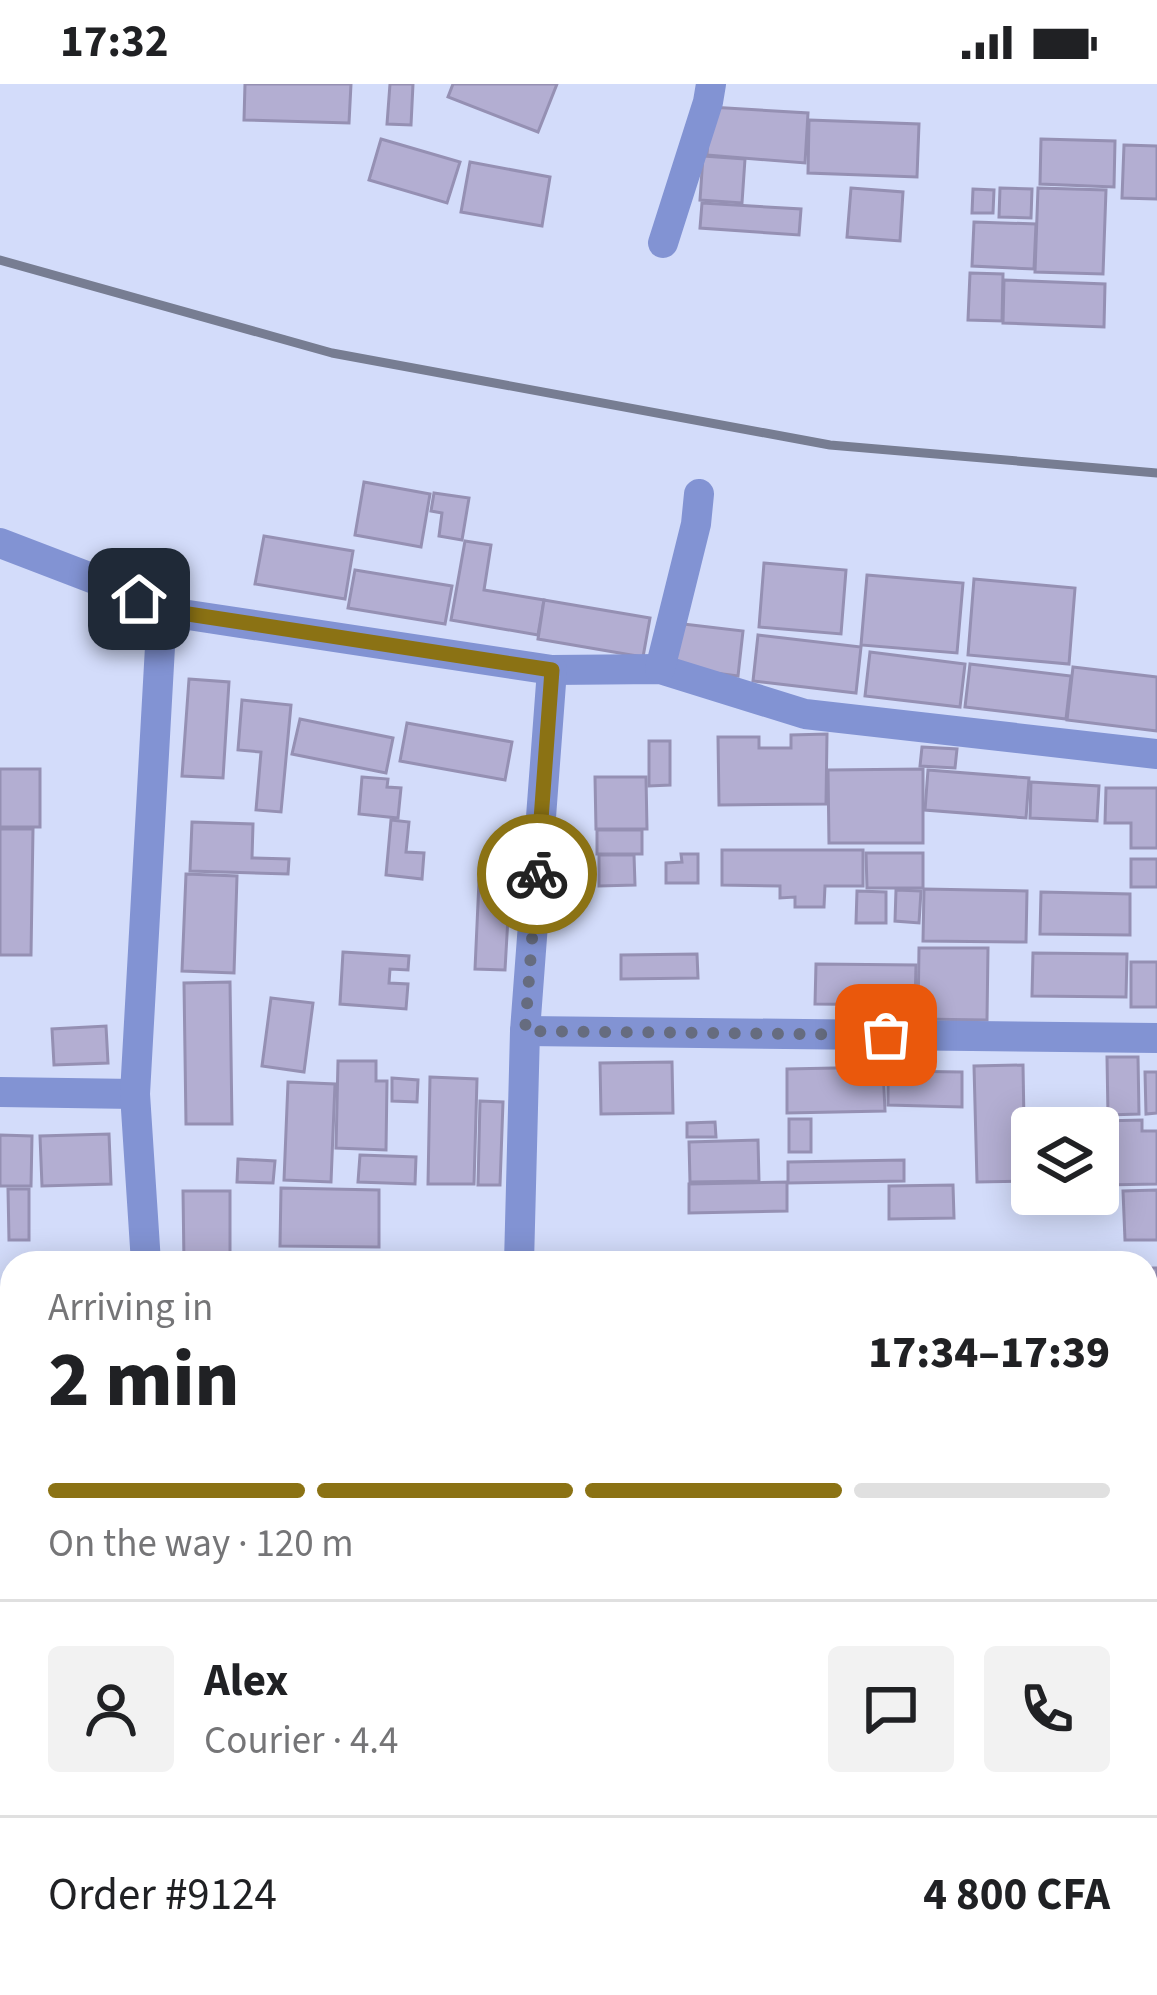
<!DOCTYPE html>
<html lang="en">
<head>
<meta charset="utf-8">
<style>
  :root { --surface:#fff; --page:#f2f2f2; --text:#202124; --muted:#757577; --line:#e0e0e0; --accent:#8b7214 }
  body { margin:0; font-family:"Source Sans 3",sans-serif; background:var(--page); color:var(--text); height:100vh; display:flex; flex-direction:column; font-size:45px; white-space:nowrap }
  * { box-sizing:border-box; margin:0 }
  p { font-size:39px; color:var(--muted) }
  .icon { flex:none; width:66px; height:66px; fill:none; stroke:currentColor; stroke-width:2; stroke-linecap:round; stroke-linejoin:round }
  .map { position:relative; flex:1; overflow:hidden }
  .side { position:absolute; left:0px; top:1167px; width:1158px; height:744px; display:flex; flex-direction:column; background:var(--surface); border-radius:36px 36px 0 0; box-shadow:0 6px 30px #0003 }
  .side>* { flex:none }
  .controls { position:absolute; left:1011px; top:1023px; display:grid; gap:24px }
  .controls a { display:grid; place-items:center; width:108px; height:108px; border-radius:12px; background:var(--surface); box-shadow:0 6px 30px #0003; font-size:60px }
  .pin { position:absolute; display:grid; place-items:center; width:102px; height:102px; color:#fff; margin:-51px; border-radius:24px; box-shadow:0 6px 18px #0006 }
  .courier { position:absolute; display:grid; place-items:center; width:120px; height:120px; margin:-60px; border:9px solid #8b7214; border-radius:50%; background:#fff; color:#222; box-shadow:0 3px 15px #0007 }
  .head em { font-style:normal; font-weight:800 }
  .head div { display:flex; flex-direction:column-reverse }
  .head { display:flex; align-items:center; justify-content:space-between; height:204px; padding:0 48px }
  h1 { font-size:78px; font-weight:800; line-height:90px }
  .bar { display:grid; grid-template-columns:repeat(4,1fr); gap:18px 12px; align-content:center; height:144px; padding:0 48px }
  .bar i { height:15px; border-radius:9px; background:var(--line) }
  .bar .active { background:var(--accent) }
  .bar p { grid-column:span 4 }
  .line { display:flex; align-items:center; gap:30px; padding:0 48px; border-top:3px solid var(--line) }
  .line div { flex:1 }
  .round { display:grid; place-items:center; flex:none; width:126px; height:126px; border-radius:12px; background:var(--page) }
  .status { display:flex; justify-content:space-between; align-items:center; height:84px; padding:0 60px; background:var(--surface); direction:ltr }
  .status svg { height:33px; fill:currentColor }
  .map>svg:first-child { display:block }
  .building { fill:#b3aed2; stroke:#9590b3; stroke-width:3 }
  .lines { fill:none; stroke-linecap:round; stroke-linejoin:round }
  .minor { stroke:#8293d3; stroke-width:30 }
  .rail { stroke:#777d92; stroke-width:9 }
  .done { stroke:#666c7f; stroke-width:12; stroke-dasharray:0 21.6 }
  .route { stroke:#8b7214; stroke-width:15 }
</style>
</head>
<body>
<div class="status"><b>17:32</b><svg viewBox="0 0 49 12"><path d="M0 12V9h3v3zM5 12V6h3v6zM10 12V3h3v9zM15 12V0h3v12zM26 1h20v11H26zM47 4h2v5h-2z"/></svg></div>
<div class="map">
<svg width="1157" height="1911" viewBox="0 0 1157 1911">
  <rect width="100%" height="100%" fill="#d3dcfa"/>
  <g class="building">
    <polygon points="245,0 351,0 349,39 244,36"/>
    <polygon points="390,0 413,0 411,41 387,40"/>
    <polygon points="453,0 557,0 538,48 448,13"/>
    <polygon points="710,23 808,29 805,79 707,71"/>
    <polygon points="809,36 919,40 917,93 808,89"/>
    <polygon points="381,55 460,78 447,119 369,96"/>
    <polygon points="1041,55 1115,57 1114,103 1040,100"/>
    <polygon points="1124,61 1157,62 1157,115 1122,114"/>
    <polygon points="703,72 745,75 742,119 700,116"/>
    <polygon points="470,78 550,93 542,142 461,128"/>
    <polygon points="851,104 903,108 900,157 847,153"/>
    <polygon points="1000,104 1032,105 1031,134 999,133"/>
    <polygon points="1038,104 1106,106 1103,190 1035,188"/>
    <polygon points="973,105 994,106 993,129 972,129"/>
    <polygon points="702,119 801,125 799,151 700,144"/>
    <polygon points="974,138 1036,140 1034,185 972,182"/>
    <polygon points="970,189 1003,190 1002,237 968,236"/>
    <polygon points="1004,196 1105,200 1104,243 1003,239"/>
    <polygon points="364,398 430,410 421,463 355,451"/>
    <polygon points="434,409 469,414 462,456 439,452 442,429 431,427"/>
    <polygon points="264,452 353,467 345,515 255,500"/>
    <polygon points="465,457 491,461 484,506 544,516 538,551 451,536"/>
    <polygon points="764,479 846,486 841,550 759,543"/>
    <polygon points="355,486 452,502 445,540 348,524"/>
    <polygon points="867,491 963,499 957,569 861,561"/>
    <polygon points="974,495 1075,504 1069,580 968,571"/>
    <polygon points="544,516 650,534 643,573 538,555"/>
    <polygon points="675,539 743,547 738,592 670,583"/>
    <polygon points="758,551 861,563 856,609 753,597"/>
    <polygon points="870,568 965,580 960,623 865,612"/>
    <polygon points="970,580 1071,592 1066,635 965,623"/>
    <polygon points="1073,583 1157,593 1157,647 1067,636"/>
    <polygon points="189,595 229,598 223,694 182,692"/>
    <polygon points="242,616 291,621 281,728 256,726 261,668 238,666"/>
    <polygon points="300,635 393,654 386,689 292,670"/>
    <polygon points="407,639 512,658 505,696 400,677"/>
    <polygon points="827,650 826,720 719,721 718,653 759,653 759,664 791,664 791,651"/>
    <polygon points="649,657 670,657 670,701 649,702"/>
    <polygon points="922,663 957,665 955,684 920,682"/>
    <rect x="0" y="685" width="40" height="58"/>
    <polygon points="923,685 923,759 829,759 828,686"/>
    <polygon points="928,686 1029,694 1026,734 925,726"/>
    <polygon points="362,693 388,695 387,703 401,704 398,734 359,730"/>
    <polygon points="595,693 646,693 647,745 596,745"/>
    <polygon points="1031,698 1099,702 1097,737 1030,734"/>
    <polygon points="1106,704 1157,704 1157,764 1131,764 1131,739 1105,739"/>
    <polygon points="391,736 409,738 406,768 424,769 422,795 386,791"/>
    <polygon points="192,738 253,740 252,774 289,775 288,790 190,787"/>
    <polygon points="0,745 33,745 31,871 0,871"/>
    <rect x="597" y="746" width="45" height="24"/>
    <polygon points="722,766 863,766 863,802 825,802 824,823 795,823 795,813 780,814 780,802 722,801"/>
    <polygon points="866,769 923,769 923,804 867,804"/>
    <polygon points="681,770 698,770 698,799 666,799 666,779 682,778"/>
    <polygon points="599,771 634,771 635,801 599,802"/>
    <rect x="1131" y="775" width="26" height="28"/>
    <polygon points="186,790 237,792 234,889 182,887"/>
    <polygon points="479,797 510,798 505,886 475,885"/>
    <polygon points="924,805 1027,807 1026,858 923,857"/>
    <polygon points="896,806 921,807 919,839 895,837"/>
    <polygon points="857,807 886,808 886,839 856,839"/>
    <polygon points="1041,808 1130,810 1130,851 1040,850"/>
    <polygon points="919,864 988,864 987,936 918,935"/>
    <polygon points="343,868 409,872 408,886 390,885 389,899 408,900 406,925 340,920"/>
    <polygon points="1033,869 1127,870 1126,913 1032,912"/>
    <polygon points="697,870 698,894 621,895 621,871"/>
    <rect x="1131" y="878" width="26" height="45"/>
    <polygon points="816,880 916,881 915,921 815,920"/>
    <polygon points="230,898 232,1040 186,1040 184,899"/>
    <polygon points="271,914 313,919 304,988 262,982"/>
    <polygon points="106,942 108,979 54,981 52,945"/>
    <polygon points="1107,973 1138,973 1139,1030 1108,1031"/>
    <polygon points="338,977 376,977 376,997 387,997 386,1066 336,1064"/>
    <polygon points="672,978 673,1029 601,1030 600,979"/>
    <polygon points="1023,981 1025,1097 977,1098 974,982"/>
    <polygon points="883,983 885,1027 787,1029 787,985"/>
    <polygon points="888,987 962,988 962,1023 888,1021"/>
    <polygon points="1145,988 1157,988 1157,1029 1146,1030"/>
    <polygon points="430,993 477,995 474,1100 428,1100"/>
    <polygon points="392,994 418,996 417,1018 392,1017"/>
    <polygon points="288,998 335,1000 331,1098 284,1096"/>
    <polygon points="480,1017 503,1018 500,1101 478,1101"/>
    <rect x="789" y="1035" width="22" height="33"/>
    <polygon points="1142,1036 1142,1047 1157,1047 1157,1100 1103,1101 1102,1037"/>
    <polygon points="715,1038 716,1053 687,1053 687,1039"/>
    <polygon points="109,1050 111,1100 42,1102 40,1052"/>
    <polygon points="0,1051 32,1052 31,1102 0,1102"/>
    <polygon points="758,1056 759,1097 690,1098 689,1058"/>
    <polygon points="360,1071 416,1073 415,1100 358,1098"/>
    <polygon points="238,1075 275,1077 273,1099 237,1098"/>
    <polygon points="904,1076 904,1097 788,1099 788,1078"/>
    <polygon points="787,1098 787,1127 689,1129 689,1100"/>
    <polygon points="953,1101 954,1134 889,1135 889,1102"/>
    <polygon points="281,1104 379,1106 379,1163 280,1162"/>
    <polygon points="8,1105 29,1105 29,1156 9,1156"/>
    <polygon points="1157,1106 1157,1156 1125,1156 1123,1107"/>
    <polygon points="183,1107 230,1107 230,1179 184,1179"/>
    <polygon points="580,1173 687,1174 687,1179 580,1179"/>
    <rect x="1146" y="1184" width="11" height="34"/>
    <polygon points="12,1300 12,1337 0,1337 0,1301"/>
    <polygon points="0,1408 12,1408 12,1477 0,1476"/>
    <rect x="0" y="1560" width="12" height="57"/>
    <rect x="0" y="1656" width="12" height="46"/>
    <rect x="0" y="1767" width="12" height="44"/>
    <rect x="0" y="1826" width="12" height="36"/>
    <rect x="0" y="1867" width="12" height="31"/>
    <rect x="176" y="1899" width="122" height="12"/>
    <polygon points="299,1899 380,1899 380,1909 299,1910"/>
    <rect x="577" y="1899" width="39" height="12"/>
    <polygon points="885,1899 922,1899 921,1911 885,1911"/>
    <rect x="963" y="1899" width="39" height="12"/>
    <rect x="1010" y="1899" width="55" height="12"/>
    <rect x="1077" y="1899" width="52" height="12"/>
  </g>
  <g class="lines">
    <g class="minor">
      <polyline points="663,159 708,18 711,0"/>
      <polyline points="0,459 115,503 162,527 552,586 660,585 805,630 1157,670"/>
      <polyline points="660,585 696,440 699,410"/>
      <polyline points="525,947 1157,954"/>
      <polyline points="0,1008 135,1010"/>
      <polyline points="146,1179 135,1010 162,527"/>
      <polyline points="519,1179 525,947 552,586"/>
      <polyline points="1146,1246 1157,1246"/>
      <polyline points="0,1365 12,1365"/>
      <polyline points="0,1712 12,1712"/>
      <polyline points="145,1899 145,1911"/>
      <polyline points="513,1899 513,1911"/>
      <polyline points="864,1899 864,1911"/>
    </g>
    <polyline class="rail" points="0,176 332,269 830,361 1157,389"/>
  </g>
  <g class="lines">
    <polyline class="done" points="537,790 525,947 886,951"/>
    <polyline class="route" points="139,515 162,526 552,586 537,790"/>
  </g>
</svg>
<div class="controls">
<a><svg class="icon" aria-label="layers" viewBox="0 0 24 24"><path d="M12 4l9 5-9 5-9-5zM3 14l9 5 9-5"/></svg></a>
</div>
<div class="pin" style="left:886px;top:951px;background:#ea580c"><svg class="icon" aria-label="bag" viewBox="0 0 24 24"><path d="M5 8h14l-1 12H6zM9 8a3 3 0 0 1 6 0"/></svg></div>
<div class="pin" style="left:139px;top:515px;background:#1f2937"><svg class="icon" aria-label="home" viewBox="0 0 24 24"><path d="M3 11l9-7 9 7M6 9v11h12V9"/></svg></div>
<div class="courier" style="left:537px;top:790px"><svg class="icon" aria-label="bike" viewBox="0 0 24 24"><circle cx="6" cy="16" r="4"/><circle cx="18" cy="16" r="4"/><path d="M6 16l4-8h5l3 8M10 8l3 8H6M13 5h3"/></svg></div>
<section class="side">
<div class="head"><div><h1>2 min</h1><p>Arriving in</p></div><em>17:34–17:39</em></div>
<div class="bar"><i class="active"></i><i class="active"></i><i class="active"></i><i></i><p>On the way · 120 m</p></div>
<div class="line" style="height:216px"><a class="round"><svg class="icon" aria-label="person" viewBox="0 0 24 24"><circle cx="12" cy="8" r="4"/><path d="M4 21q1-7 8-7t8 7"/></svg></a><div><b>Alex</b><p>Courier · 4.4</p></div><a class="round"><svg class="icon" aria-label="chat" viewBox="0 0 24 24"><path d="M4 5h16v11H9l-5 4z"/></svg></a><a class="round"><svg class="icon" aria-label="phone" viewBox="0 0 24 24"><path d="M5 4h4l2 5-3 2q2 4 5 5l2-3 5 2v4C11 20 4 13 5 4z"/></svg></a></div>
<div class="line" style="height:156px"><div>Order #9124</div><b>4 800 CFA</b></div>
</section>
</div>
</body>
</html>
